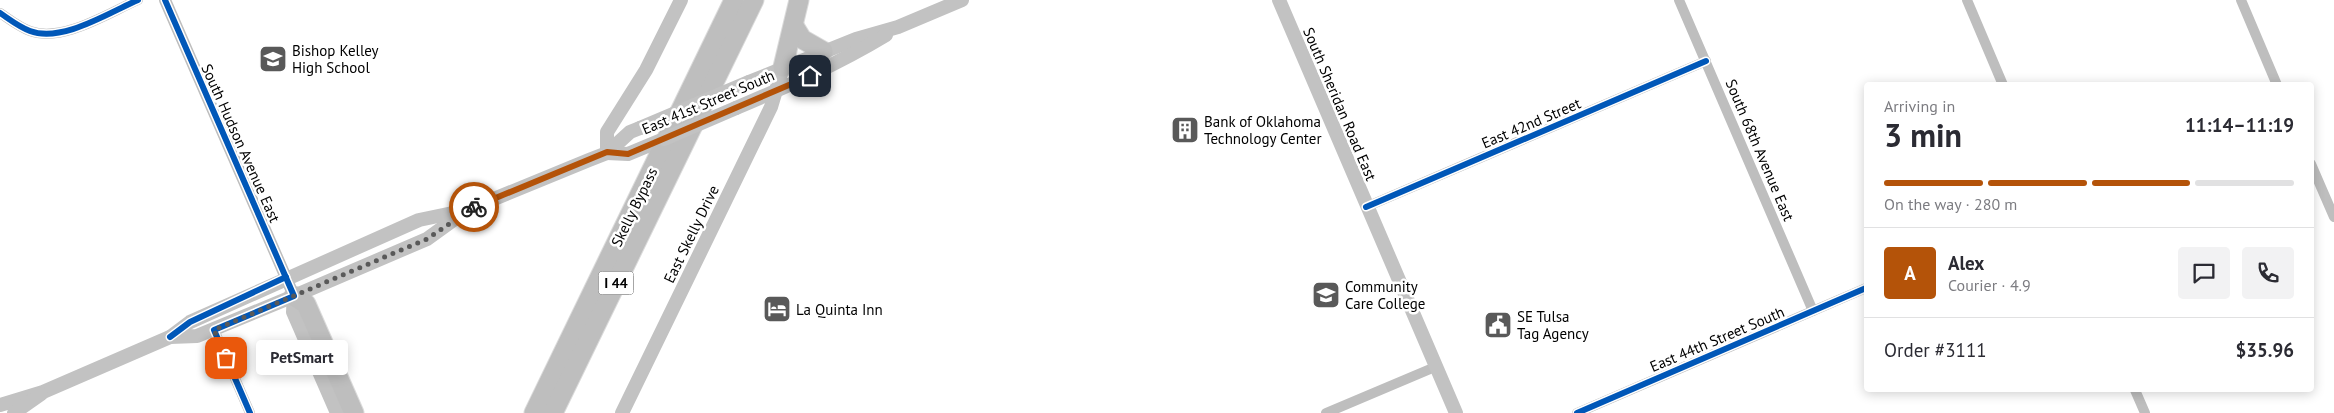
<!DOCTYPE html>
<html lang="en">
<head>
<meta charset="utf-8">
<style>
  :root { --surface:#fff; --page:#f2f2f3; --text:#2b2b33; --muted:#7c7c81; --line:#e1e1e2; --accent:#b45309 }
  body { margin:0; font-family:"PT Sans",sans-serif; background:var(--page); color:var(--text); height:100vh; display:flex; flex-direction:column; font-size:19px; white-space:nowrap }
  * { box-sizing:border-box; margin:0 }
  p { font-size:16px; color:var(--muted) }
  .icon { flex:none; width:28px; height:28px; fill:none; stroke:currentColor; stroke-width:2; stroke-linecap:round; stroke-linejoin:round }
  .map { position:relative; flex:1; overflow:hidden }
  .sheet { position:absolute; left:1864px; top:82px; width:450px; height:310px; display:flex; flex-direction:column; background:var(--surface); border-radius:5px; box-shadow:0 2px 12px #0003 }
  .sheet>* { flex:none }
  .pin { position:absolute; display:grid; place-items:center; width:42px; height:42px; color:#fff; margin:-21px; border-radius:10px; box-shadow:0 2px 8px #0006 }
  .courier { position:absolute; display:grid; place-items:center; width:50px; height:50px; margin:-25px; border:4px solid #b45309; border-radius:50%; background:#fff; color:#222; box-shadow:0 1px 6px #0007 }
  .bubble { position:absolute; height:35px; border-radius:5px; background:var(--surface); box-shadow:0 2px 12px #0003; font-size:16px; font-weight:700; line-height:35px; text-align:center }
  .summary em { font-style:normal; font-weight:700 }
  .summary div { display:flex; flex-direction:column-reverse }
  .summary { display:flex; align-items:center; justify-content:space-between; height:85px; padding:0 20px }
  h1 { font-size:32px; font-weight:700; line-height:38px }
  .bar { display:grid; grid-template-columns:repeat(4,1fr); gap:8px 5px; align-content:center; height:60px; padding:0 20px }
  .bar i { height:6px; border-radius:4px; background:var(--line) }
  .bar .current { background:var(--accent) }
  .bar p { grid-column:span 4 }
  .line { display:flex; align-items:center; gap:12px; padding:0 20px; border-top:1px solid var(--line) }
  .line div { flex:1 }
  .round { display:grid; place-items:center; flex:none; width:52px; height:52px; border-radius:5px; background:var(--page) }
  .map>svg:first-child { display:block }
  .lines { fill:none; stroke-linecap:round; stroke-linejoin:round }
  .motorway-casing { stroke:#dbdbdb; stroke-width:21 }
  .minor { stroke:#bebebe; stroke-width:10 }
  .tertiary { stroke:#bebebe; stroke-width:12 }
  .secondary { stroke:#c2c2c2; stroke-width:14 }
  .motorway { stroke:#bebebe; stroke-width:19 }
  .secondary-bridge { stroke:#c2c2c2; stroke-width:14 }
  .cycleway-casing { stroke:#fff; stroke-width:9 }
  .cycleway { stroke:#0057b8; stroke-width:6 }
  .done { stroke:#595959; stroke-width:5; stroke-dasharray:0 9 }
  .route { stroke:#b45309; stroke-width:6 }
  .labels { text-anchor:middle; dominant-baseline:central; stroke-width:5; stroke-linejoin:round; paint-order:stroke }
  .shield { fill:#fff; stroke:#4c4c4c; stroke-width:1 }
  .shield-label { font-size:14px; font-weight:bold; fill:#000 }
  .poi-label { font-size:15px; fill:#000; stroke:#fff; text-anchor:start }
  .street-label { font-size:15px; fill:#000; stroke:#fff }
</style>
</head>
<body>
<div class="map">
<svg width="2334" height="413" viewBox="0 0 2334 413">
  <rect width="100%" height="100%" fill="#fff"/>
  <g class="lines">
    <defs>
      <g id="motorway">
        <polyline points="794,26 802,39 823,51"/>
        <polyline points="783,67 799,0"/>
        <polyline points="294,296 306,304 354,413"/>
        <polyline points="534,413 734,0"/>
        <polyline points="553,413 754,0"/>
      </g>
    </defs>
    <use href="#motorway" class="motorway-casing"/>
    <g class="minor">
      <polyline points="1679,0 1813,311"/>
      <polyline points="1967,0 2003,85"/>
      <polyline points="2241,0 2277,85"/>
      <path d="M0,13C9,19 19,27 30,31C62,43 108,13 138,0"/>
      <polyline points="2311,164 2334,217"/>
      <polyline points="1366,207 1706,61"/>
      <polyline points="214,330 250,413"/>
      <polyline points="2135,390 2145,413"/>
      <polyline points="1326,413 1435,367"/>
      <polyline points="1577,413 1866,288"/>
    </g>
    <polyline class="tertiary" points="165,0 294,296"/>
    <g class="secondary">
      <polyline points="1279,0 1456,413"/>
      <polyline points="749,82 856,39 898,27 962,0"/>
      <path d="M736,108C788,86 838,64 886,35"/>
      <polyline points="607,153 607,132 646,70 681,0"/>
      <polyline points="607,153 628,154 664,139"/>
      <polyline points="294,296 293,312 337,413"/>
      <polyline points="170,337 197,336 294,296 427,239 463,213"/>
      <polyline points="0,405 43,392 170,337 190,322 419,220 467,210 589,160 607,153 630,132 640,128"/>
      <polyline points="14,413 41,394"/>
      <polyline points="622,413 771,107 783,67"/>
    </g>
    <use href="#motorway" class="motorway"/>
    <g class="secondary-bridge">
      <polyline points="640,128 749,82"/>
      <polyline points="664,139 736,108"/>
    </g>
    <defs>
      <g id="cycleway">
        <polyline points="165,0 294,296 214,330 250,413"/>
        <path d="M0,13C9,19 19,27 30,31C62,43 108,13 138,0"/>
        <polyline points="1366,207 1706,61"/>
        <polyline points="170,337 190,322 286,277"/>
        <polyline points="1577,413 1866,288"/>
      </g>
    </defs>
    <use href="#cycleway" class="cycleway-casing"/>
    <use href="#cycleway" class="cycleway"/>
  </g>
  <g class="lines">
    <polyline class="done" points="226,358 214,330 427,239 474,207"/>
    <polyline class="route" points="474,207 607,152 628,154 810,76"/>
  </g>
  <defs>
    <symbol id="school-square" viewBox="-11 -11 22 22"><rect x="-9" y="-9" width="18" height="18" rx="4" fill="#595959" stroke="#fff"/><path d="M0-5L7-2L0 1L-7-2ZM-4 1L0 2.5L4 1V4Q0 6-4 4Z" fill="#fff"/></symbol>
    <symbol id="building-square" viewBox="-11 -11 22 22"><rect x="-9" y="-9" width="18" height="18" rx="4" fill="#595959" stroke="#fff"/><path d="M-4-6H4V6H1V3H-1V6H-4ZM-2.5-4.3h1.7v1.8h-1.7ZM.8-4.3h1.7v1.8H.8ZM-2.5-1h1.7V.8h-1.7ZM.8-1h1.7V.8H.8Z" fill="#fff"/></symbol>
    <symbol id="university-square" viewBox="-11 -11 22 22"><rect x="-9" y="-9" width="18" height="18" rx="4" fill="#595959" stroke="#fff"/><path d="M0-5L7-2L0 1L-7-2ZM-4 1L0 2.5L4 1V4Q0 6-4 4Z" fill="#fff"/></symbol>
    <symbol id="hotel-square" viewBox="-11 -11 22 22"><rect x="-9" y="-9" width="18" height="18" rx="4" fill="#595959" stroke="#fff"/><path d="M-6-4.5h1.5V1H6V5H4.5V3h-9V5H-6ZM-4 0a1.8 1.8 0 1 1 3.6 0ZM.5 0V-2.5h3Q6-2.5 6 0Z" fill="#fff"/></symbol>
    <symbol id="civic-square" viewBox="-11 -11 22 22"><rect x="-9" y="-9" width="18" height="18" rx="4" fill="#595959" stroke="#fff"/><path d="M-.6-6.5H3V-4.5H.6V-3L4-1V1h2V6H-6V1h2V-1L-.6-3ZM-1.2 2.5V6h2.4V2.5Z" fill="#fff"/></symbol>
  </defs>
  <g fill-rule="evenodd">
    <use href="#school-square" x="257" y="43" width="32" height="32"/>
    <use href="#building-square" x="1169" y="114" width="32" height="32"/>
    <use href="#university-square" x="1310" y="279" width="32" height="32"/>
    <use href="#hotel-square" x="761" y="293" width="32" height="32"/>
    <use href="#civic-square" x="1482" y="309" width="32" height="32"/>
  </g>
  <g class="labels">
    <rect class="shield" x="598.5" y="271.5" width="35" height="23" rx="4"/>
    <g class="shield-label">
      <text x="616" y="283">I 44</text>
    </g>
    <g class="poi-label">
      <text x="292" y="50">Bishop Kelley<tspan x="292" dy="17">High School</tspan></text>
      <text x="1204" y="121">Bank of Oklahoma<tspan x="1204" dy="17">Technology Center</tspan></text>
      <text x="1345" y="286">Community<tspan x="1345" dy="17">Care College</tspan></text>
      <text x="796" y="309">La Quinta Inn</text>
      <text x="1517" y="316">SE Tulsa<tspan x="1517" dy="17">Tag Agency</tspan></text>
    </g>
    <g class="street-label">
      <text transform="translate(708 102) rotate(-23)">East 41st Street South</text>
      <text transform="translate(1340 104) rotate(67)">South Sheridan Road East</text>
      <text transform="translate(1531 123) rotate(-23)">East 42nd Street</text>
      <text transform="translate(241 143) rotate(66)">South Hudson Avenue East</text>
      <text transform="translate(1760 150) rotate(67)">South 68th Avenue East</text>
      <text transform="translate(634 207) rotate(-64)">Skelly Bypass</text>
      <text transform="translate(691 234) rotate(-64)">East Skelly Drive</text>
      <text transform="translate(1717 339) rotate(-23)">East 44th Street South</text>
    </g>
  </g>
</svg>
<div class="pin" style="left:226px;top:358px;background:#ea580c"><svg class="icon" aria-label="bag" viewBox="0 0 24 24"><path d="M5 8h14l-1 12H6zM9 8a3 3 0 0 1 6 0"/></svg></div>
<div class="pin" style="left:810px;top:76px;background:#1f2937"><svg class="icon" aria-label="home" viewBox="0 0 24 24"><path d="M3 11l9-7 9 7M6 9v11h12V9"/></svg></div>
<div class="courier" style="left:474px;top:207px"><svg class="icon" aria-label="bike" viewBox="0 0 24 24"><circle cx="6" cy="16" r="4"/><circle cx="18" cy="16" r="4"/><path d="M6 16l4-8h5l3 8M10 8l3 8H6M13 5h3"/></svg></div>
<div class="bubble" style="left:256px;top:340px;width:92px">PetSmart</div>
<section class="sheet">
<div class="summary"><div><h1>3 min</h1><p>Arriving in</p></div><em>11:14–11:19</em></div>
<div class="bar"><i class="current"></i><i class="current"></i><i class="current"></i><i></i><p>On the way · 280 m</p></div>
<div class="line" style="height:90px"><b class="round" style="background:var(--accent);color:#fff">A</b><div><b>Alex</b><p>Courier · 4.9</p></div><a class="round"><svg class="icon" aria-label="chat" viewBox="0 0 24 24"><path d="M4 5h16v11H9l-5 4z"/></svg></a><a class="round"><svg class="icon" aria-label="phone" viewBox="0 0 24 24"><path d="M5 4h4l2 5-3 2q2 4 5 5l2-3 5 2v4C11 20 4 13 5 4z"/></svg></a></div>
<div class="line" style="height:65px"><div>Order #3111</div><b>$35.96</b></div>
</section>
</div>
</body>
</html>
